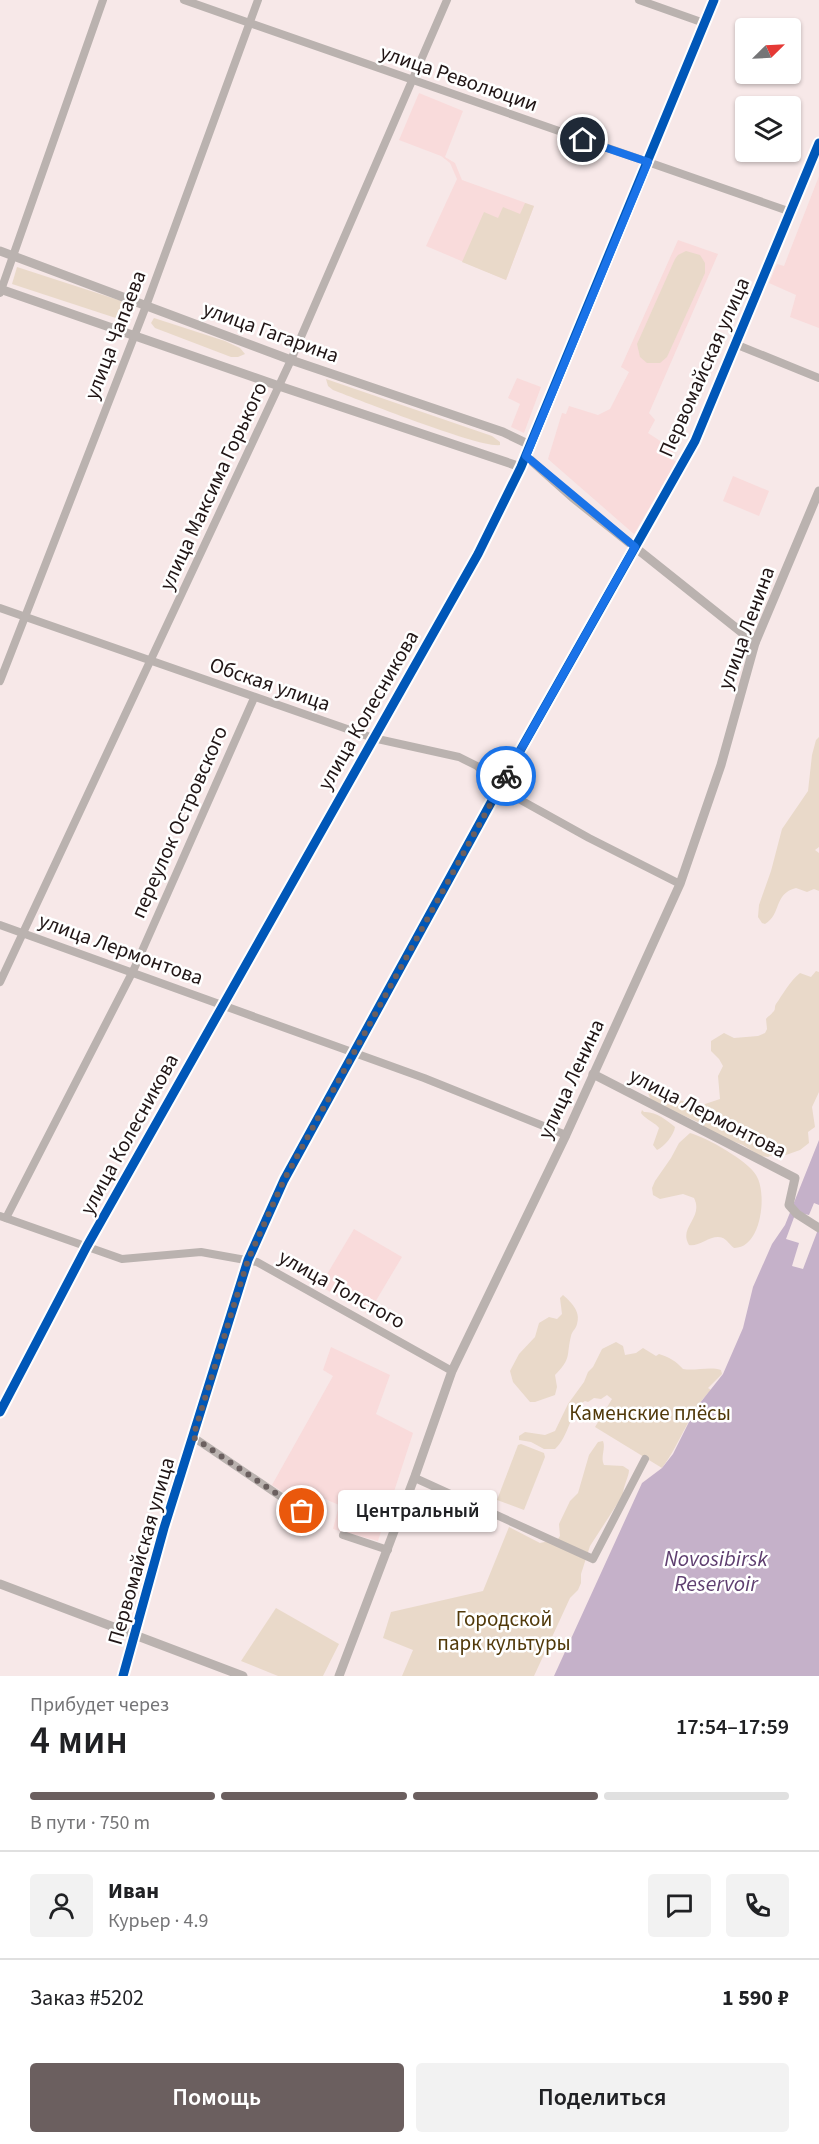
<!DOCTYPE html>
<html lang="ru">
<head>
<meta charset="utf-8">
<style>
  :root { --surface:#fff; --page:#f2f2f2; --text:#202124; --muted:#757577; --line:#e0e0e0; --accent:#6b5f5f }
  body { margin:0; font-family:"Source Sans 3",sans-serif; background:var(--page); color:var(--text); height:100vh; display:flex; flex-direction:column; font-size:22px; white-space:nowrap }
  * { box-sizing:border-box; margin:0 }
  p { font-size:20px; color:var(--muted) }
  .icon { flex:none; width:33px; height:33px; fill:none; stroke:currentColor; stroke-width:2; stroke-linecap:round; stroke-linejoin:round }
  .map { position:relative; height:1676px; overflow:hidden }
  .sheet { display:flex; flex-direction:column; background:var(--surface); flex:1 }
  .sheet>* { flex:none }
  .needle { width:39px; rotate:66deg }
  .tools { position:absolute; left:735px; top:18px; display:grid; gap:12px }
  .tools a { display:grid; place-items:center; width:66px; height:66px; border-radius:6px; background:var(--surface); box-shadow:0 2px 4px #0004; font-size:30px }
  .pin { position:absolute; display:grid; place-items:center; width:51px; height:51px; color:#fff; margin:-26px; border:3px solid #fff; border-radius:50%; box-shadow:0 2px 6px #0007 }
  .courier { position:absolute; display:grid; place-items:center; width:60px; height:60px; margin:-30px; border:4px solid #1a73e8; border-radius:50%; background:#fff; color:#222; box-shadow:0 2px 8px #0007 }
  .bubble { position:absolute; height:42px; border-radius:6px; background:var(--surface); box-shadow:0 2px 4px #0004; font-size:20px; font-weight:600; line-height:42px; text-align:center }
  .summary em { font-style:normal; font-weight:600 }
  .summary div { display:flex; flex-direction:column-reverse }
  .summary { display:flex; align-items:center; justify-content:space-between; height:102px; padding:0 30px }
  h1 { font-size:39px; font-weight:600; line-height:45px }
  .bar { display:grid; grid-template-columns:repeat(4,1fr); gap:9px 6px; align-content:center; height:72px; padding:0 30px }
  .bar i { height:8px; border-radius:4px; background:var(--line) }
  .bar .on { background:var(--accent) }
  .bar p { grid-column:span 4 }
  .line { display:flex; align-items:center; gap:15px; padding:0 30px; border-top:2px solid var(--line) }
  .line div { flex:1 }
  .round { display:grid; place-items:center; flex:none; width:63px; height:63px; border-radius:6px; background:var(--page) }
  .button { display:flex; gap:12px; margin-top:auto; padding:12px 30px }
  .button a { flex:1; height:69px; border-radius:6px; background:var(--accent); color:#fff; font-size:24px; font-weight:600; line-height:69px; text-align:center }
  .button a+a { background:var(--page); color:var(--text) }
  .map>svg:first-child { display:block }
  .built { fill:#f9dbdb }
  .green { fill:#e9d9c9 }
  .water { fill:#c5b1c9 }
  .pier { fill:#f7e8e8 }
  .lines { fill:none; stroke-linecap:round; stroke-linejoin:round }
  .minor { stroke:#bab2af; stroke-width:8 }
  .tertiary { stroke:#bab2af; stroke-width:9 }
  .cycleway-casing { stroke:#fff; stroke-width:13 }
  .cycleway { stroke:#0057b8; stroke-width:9 }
  .done { stroke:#6b5f5f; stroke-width:6; stroke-dasharray:0 10.8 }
  .route { stroke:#1a73e8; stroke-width:8 }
  .labels { text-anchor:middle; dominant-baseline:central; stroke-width:5; stroke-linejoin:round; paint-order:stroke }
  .street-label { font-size:21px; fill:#201515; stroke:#fff }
  .park-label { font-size:21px; fill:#51390a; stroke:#fff }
  .water-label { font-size:22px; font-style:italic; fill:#5f3f70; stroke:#fff }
</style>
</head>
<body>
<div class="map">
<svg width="819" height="1676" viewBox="0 0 819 1676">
  <rect width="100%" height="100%" fill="#f7e8e8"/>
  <g class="built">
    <polygon points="419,93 463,111 445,157 455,163 462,180 534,206 506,280 426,246 457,179 450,163 441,156 399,140"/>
    <polygon points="819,176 819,328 790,317 796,295 769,283 777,264 784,266"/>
    <polygon points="678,240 718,254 649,413 655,420 648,433 674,450 671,458 676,462 634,534 548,459 562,413 566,414 569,406 598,415 610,409 629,372 621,367"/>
    <polygon points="517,378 541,387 524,433 511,427 520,404 508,398"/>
    <polygon points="733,476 769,491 759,516 723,501"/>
    <polygon points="354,1229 402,1257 368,1314 320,1286"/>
    <polygon points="331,1347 390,1375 376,1414 413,1433 378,1541 333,1529 339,1505 304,1490 299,1503 272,1485 333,1376 323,1370"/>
  </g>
  <g class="green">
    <polygon points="525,203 534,206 506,280 462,262 484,212 498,218 503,207 520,214"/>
    <polygon points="686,251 700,255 705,263 705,273 667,357 660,363 647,363 640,357 637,344 675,259 678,255"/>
    <polygon points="17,267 134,305 128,322 12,284"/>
    <polygon points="154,318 225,341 240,348 245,354 238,357 231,357 155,328 151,323"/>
    <path d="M326,379L492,436L500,442V445C482,449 359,400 333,390L328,386Z"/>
    <path d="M819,737V847L815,850L819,853V891L814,889L807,892L796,888C773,894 782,914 765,924L762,923L758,917L759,905L771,871L782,829L808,791L812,755L816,740Z"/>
    <path d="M816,971L819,972V1092L812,1107L815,1127L808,1132L809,1143L800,1150L786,1155L780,1152L768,1157L760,1156L743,1145L713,1134L700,1123L651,1101L647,1090L661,1097L689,1102L696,1107L720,1099L718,1076L723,1066L719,1059L711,1051V1041L724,1033L734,1038L758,1036L765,1033L767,1029L766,1019C768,1016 771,1015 773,1012C776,1010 774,1007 776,1004C783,994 790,981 800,973L811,977Z"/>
    <path d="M642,1110L644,1112C655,1111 667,1120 675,1127C674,1135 664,1147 657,1150L653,1145L659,1128C656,1123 646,1120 641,1113Z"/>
    <path d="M690,1133C706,1137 748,1161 756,1175C768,1194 761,1249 734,1248C730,1245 727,1240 723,1238C712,1233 700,1247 689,1245C678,1227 704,1218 694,1198L683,1194L660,1199L653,1195L652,1188L655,1181L671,1158L679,1143Z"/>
    <path d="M563,1295C572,1303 581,1312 577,1324C576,1329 572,1331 571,1336C566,1356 572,1358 555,1375L557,1387L555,1395L535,1402H530L513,1382L510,1371L519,1354L535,1337L539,1323L549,1317L557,1319L562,1314L560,1298Z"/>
    <path d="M616,1342L623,1346L625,1355L636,1353L643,1348L656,1356L659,1354C669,1357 676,1361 683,1369C696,1371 710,1366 721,1370L722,1374L708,1388L711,1390C690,1410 681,1443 662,1468L595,1427L612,1399L607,1395L601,1399L594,1398L588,1402L585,1401C571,1408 569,1437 555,1449H544L531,1442L519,1440V1436L525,1432L545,1435L555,1431L568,1404L584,1382L588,1372L593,1367L602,1349Z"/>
    <path d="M603,1441C606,1449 600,1457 604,1465L623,1466L629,1470C629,1477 623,1486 623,1495L590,1546L581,1574V1583L578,1590L570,1598L534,1676H402L413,1650L383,1638L391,1612L483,1591L509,1527L540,1543L558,1539L560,1536L559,1524L570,1501L578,1493L589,1455L598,1442Z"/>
    <polygon points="521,1444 544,1453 545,1457 524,1510 497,1500 518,1445"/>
    <polygon points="276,1608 339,1644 323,1676 278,1676 241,1661"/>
  </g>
  <polygon class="water" points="819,1140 819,1676 554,1676 642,1483 662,1468 673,1454 696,1408 723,1374 743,1328 753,1287 772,1244 785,1225"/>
  <polygon class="pier" points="814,1203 819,1205 819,1227 803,1269 792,1266 799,1243 786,1239 796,1212 809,1215"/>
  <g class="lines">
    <g class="minor">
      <polyline points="184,0 791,212"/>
      <polyline points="639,0 704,23"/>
      <polyline points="0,293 103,0"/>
      <polyline points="735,344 819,378"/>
      <polyline points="0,608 373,738 459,757 477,766 499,788 589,838 680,884"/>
      <polyline points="0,681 146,306 258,0"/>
      <polyline points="0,925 424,1078 566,1135"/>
      <polyline points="0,982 291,360 447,0"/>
      <polyline points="0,1216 122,1259 201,1252 257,1262 452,1371"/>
      <polyline points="6,1218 134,969 254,698"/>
      <polyline points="193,1437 302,1511"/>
      <polyline points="415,1478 593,1559 645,1459"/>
      <polyline points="343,1535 388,1550"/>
      <polyline points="136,1634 164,1528 248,1260 284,1180 499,788 695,441 819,143"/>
    </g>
    <g class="tertiary">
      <polyline points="0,251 291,360 503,432 530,445"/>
      <polyline points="0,289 279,386 521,467"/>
      <polyline points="526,456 572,497 755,643"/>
      <polyline points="593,1074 795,1178 789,1205 797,1214 819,1228"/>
      <polyline points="0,1412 87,1246 478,554 521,467 714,0"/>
      <polyline points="0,1584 243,1676"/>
      <polyline points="123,1676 136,1634"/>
      <polyline points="339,1676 415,1476 452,1371 566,1135 680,884 721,765 755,643 819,491"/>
    </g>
    <defs>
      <g id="cycleway">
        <polyline points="0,1412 87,1246 478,554 521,467 714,0"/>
        <polyline points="123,1676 164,1528 248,1260 284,1180 499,788 695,441 819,143"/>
      </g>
    </defs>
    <use href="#cycleway" class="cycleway-casing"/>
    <use href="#cycleway" class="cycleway"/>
  </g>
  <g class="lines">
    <polyline class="done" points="302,1511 193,1437 248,1260 284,1180 506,776"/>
    <polyline class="route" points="506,776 635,547 526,456 648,162 583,140"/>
  </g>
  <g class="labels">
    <g class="street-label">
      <text transform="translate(459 78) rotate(19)">улица Революции</text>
      <text transform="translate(271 332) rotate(20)">улица Гагарина</text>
      <text transform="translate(115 335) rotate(-69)">улица Чапаева</text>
      <text transform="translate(704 367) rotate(-66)">Первомайская улица</text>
      <text transform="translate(213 486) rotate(-65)">улица Максима Горького</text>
      <text transform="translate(746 628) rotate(-70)">улица Ленина</text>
      <text transform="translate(270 684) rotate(19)">Обская улица</text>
      <text transform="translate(368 710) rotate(-60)">улица Колесникова</text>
      <text transform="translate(179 822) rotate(-66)">переулок Островского</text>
      <text transform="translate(121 949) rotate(20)">улица Лермонтова</text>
      <text transform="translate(571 1079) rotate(-65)">улица Ленина</text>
      <text transform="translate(708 1113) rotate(27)">улица Лермонтова</text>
      <text transform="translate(129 1134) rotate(-61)">улица Колесникова</text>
      <text transform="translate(342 1289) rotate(29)">улица Толстого</text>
      <text transform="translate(141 1551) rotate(-74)">Первомайская улица</text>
    </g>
    <g class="park-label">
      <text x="650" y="1413">Каменские плёсы</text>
      <text x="504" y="1619">Городской<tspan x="504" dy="24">парк культуры</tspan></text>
    </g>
    <g class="water-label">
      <text x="716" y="1559">Novosibirsk<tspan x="716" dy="25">Reservoir</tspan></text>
    </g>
  </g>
</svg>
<div class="tools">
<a><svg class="needle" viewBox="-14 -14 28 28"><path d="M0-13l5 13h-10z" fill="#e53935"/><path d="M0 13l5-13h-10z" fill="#757577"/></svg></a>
<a><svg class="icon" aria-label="layers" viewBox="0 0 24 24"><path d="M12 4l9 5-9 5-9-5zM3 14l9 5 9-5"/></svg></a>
</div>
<div class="pin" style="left:302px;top:1511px;background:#ea580c"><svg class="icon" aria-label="bag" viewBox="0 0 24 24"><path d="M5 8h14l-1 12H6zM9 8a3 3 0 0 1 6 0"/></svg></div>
<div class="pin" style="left:583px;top:140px;background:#1f2937"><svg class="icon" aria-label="home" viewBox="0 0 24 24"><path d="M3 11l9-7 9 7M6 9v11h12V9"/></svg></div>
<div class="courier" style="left:506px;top:776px"><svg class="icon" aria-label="bike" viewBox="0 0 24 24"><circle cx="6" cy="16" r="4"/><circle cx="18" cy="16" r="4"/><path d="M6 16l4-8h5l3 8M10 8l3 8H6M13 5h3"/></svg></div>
<div class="bubble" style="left:338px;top:1490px;width:159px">Центральный</div>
</div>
<section class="sheet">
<div class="summary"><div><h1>4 мин</h1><p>Прибудет через</p></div><em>17:54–17:59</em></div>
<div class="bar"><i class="on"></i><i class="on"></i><i class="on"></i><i></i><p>В пути · 750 m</p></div>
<div class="line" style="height:108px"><a class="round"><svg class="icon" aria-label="person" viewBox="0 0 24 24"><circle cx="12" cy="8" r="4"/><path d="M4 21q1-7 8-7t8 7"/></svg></a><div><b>Иван</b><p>Курьер · 4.9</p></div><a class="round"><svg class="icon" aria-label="chat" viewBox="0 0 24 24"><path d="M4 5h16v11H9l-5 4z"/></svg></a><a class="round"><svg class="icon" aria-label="phone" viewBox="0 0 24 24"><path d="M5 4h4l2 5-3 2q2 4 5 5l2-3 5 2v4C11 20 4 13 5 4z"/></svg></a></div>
<div class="line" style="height:78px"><div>Заказ #5202</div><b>1 590 ₽</b></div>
<div class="button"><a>Помощь</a><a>Поделиться</a></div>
</section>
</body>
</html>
